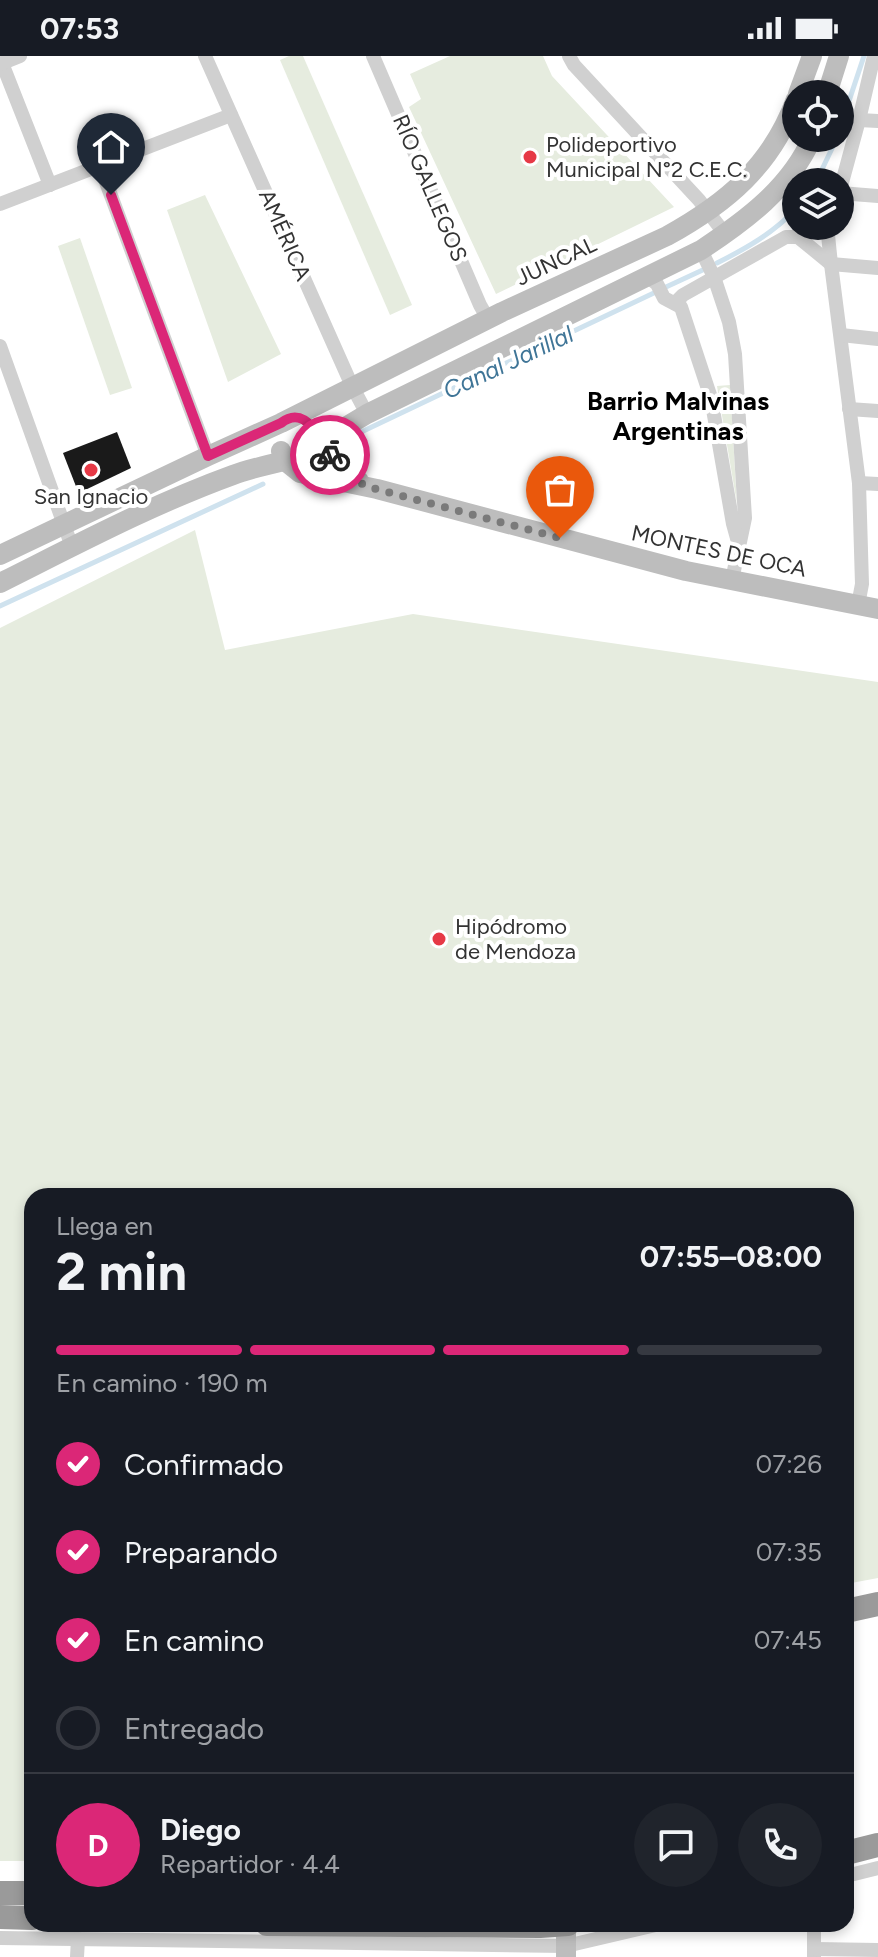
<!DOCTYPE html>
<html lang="es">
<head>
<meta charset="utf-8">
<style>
  :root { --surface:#171b24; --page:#20242c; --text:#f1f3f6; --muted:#9ea1a6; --line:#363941; --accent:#db2777 }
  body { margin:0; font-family:Figtree,sans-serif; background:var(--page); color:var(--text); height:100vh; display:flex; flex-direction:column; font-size:30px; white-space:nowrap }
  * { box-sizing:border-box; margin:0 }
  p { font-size:26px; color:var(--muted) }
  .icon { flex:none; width:44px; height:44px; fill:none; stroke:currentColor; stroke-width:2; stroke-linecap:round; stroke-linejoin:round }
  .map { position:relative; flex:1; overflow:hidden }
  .drawer { position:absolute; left:24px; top:1132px; width:830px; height:744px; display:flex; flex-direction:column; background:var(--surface); border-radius:24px; box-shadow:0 4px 12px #0003 }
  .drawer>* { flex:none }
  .buttons { position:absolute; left:782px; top:24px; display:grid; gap:16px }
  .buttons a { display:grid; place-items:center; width:72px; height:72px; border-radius:50%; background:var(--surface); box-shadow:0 4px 12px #0003; font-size:40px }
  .pin { position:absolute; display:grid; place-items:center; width:68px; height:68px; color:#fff; margin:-82px -34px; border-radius:50% 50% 50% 0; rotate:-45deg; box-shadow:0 0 8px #0007 }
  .pin .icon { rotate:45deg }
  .courier { position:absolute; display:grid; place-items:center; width:80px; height:80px; margin:-40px; border:6px solid #db2777; border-radius:50%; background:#fff; color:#222; box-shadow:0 2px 10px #0007 }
  .head em { font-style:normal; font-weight:700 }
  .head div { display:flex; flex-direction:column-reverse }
  .head { display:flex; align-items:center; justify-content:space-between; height:136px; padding:0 32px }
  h1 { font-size:52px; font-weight:700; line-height:60px }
  .bar { display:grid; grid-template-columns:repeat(4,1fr); gap:12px 8px; align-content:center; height:96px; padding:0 32px }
  .bar i { height:10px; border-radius:6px; background:var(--line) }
  .bar .active { background:var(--accent) }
  .bar p { grid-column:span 4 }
  .line { display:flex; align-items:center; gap:20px; padding:0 32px; border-top:2px solid var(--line) }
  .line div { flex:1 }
  .round { display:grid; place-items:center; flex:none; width:84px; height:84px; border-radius:42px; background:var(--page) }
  ol { padding:0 32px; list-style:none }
  li { display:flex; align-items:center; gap:24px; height:88px }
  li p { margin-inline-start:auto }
  li .icon { padding:8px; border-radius:50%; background:var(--accent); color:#fff; stroke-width:4 }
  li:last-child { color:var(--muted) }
  li i { width:44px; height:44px; border:4px solid var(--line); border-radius:50% }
  .status { display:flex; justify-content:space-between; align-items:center; height:56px; padding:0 40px; background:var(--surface); direction:ltr }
  .status svg { height:22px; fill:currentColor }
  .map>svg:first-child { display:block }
  .green { fill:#e6ecdf }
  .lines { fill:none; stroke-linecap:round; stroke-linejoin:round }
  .stream { stroke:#cfe2ee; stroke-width:5 }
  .building { fill:#1a1a1a }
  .street { stroke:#d0d0d0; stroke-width:14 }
  .secondary { stroke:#bdbdbd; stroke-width:20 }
  .highway { stroke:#9a9a9a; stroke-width:24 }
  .done { stroke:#7a7a7a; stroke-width:8; stroke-dasharray:0 14.4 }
  .route { stroke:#db2777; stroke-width:10 }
  .poi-dot { fill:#e63946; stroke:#fff; stroke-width:3 }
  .labels { text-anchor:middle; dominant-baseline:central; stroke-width:8; stroke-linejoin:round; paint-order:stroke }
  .poi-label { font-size:22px; fill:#333; stroke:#fff; text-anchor:start }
  .street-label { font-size:22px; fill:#333; stroke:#fff }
  .water-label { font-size:24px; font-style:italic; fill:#3f7597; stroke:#fff }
  .quarter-label { font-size:26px; font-weight:bold; fill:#000; stroke:#fff }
</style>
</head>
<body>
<div class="status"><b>07:53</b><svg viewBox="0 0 49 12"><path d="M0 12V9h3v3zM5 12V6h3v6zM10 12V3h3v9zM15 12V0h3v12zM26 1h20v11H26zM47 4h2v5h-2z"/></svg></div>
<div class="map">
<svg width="878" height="1901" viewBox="0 0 878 1901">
  <rect width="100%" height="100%" fill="#fff"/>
  <g class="green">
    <polygon points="289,0 303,0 412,249 390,259 280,4"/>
    <polygon points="450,0 543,0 552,20 674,151 496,238 409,51 421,43 410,18"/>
    <polygon points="205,139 281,298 228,326 167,154"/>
    <polygon points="80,182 132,332 110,339 58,190"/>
    <polygon points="730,329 737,448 717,330"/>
    <polygon points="195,474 225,594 413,558 878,626 878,1522 846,1528 846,1140 32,1140 32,1805 0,1805 0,572"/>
  </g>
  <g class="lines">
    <g class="stream">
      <polyline points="840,72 864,0"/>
      <polyline points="816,126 837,82"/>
      <path d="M717,207C747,192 773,177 796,153"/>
      <polyline points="666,231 707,212"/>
      <polyline points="357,378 658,235"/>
      <polyline points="0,550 263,428"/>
    </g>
  </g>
  <polygon class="building" points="117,376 131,412 83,435 77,433 63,397"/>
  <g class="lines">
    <g class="street">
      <polyline points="205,0 352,330 367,358"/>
      <polyline points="373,0 480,249 488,263"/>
      <polyline points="569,0 574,9 699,144 725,178"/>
      <polyline points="2,7 50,129"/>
      <polyline points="0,8 20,0"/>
      <polyline points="859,64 878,65"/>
      <polyline points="100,110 208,400"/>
      <polyline points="840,134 859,64 874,0"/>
      <polyline points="840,137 878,140"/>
      <polyline points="0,148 231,59"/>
      <polyline points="829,170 828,179 831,208 859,427 862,528 858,549"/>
      <polyline points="701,194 714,221 729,266 735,298 745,462 732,524"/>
      <polyline points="647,220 657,228 664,242 681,251 711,342 733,468 738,486"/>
      <polyline points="675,247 683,239 786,181 798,181 831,208 878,212"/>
      <polyline points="841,279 878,283"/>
      <polyline points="0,290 72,491"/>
      <polyline points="849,353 878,355"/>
      <polyline points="859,427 878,428"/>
      <polyline points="846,1820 878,1812"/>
      <polyline points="814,1868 814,1901"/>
      <polyline points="0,1882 566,1890 660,1868"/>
      <polyline points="814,1893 878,1894"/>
      <polyline points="77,1901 78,1883"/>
    </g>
    <g class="secondary">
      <polyline points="798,38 812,0"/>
      <polyline points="827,38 839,0"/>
      <path d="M316,376C327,384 324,386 329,398C335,410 348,418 359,425"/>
      <path d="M312,391L367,358L701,194C745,165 790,132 812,82"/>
      <polyline points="281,395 285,405 300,417 377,433 686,515 878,553"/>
      <path d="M0,499L208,400L281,367L502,256L667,180C727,147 772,109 796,43"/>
      <path d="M0,527C76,489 153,448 233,419C254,411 276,408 298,401"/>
      <polyline points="566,1901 566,1868"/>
    </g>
    <g class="highway">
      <polyline points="846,1555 878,1548"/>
      <polyline points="846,1797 878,1789"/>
      <polyline points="0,1837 32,1837"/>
      <polyline points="0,1861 32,1862"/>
      <polyline points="267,1868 540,1870 568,1868"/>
    </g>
  </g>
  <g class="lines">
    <polyline class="done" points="330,399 343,413 365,430 560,482"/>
    <path class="route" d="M111,139L208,400L281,367C294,357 304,361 314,373C318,378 324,381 326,387C328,391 329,395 330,399"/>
  </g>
  <g class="poi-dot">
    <circle cx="530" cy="101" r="8"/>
    <circle cx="91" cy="414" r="8"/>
    <circle cx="439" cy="883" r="8"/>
  </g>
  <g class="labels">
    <g class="poi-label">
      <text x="546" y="88">Polideportivo<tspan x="546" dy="25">Municipal N°2 C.E.C.</tspan></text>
      <text x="91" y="440" text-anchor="middle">San Ignacio</text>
      <text x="455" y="870">Hipódromo<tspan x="455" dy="25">de Mendoza</tspan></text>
    </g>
    <g class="street-label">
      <text transform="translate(430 132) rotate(67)">RÍO GALLEGOS</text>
      <text transform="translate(285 179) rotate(66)">AMÉRICA</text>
      <text transform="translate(556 205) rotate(-25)">JUNCAL</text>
      <text transform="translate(719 495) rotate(12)">MONTES DE OCA</text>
    </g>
    <g class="water-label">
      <text transform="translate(508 306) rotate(-25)">Canal Jarillal</text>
    </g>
    <g class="quarter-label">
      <text x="678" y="345">Barrio Malvinas<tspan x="678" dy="30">Argentinas</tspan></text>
    </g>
  </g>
</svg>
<div class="buttons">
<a><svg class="icon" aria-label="locate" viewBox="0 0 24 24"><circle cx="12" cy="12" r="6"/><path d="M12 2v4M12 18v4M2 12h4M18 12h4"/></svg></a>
<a><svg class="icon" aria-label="layers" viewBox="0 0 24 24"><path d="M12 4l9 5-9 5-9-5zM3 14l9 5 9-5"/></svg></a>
</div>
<div class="pin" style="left:560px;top:482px;background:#ea580c"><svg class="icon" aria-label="bag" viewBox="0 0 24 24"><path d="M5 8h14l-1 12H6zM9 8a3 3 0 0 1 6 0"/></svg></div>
<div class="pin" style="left:111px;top:139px;background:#1f2937"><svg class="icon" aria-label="home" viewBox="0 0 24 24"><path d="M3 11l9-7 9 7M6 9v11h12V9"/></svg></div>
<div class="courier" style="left:330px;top:399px"><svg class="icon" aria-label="bike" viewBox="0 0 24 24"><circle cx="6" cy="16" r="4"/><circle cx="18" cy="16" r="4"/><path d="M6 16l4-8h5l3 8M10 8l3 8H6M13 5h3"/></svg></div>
<section class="drawer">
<div class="head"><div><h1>2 min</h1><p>Llega en</p></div><em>07:55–08:00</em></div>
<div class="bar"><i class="active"></i><i class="active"></i><i class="active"></i><i></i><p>En camino · 190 m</p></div>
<ol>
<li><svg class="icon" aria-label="check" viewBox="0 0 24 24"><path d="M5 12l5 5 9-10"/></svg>Confirmado<p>07:26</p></li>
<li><svg class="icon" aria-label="check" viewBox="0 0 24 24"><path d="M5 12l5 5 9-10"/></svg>Preparando<p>07:35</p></li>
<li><svg class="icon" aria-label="check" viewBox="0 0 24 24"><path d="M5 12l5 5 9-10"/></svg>En camino<p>07:45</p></li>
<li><i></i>Entregado</li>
</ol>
<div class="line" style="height:144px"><b class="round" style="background:var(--accent);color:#fff">D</b><div><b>Diego</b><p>Repartidor · 4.4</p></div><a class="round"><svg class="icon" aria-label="chat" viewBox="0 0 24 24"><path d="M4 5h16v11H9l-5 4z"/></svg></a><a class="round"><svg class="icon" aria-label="phone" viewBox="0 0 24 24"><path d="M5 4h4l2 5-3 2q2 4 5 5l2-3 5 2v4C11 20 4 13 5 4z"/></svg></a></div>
</section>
</div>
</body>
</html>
